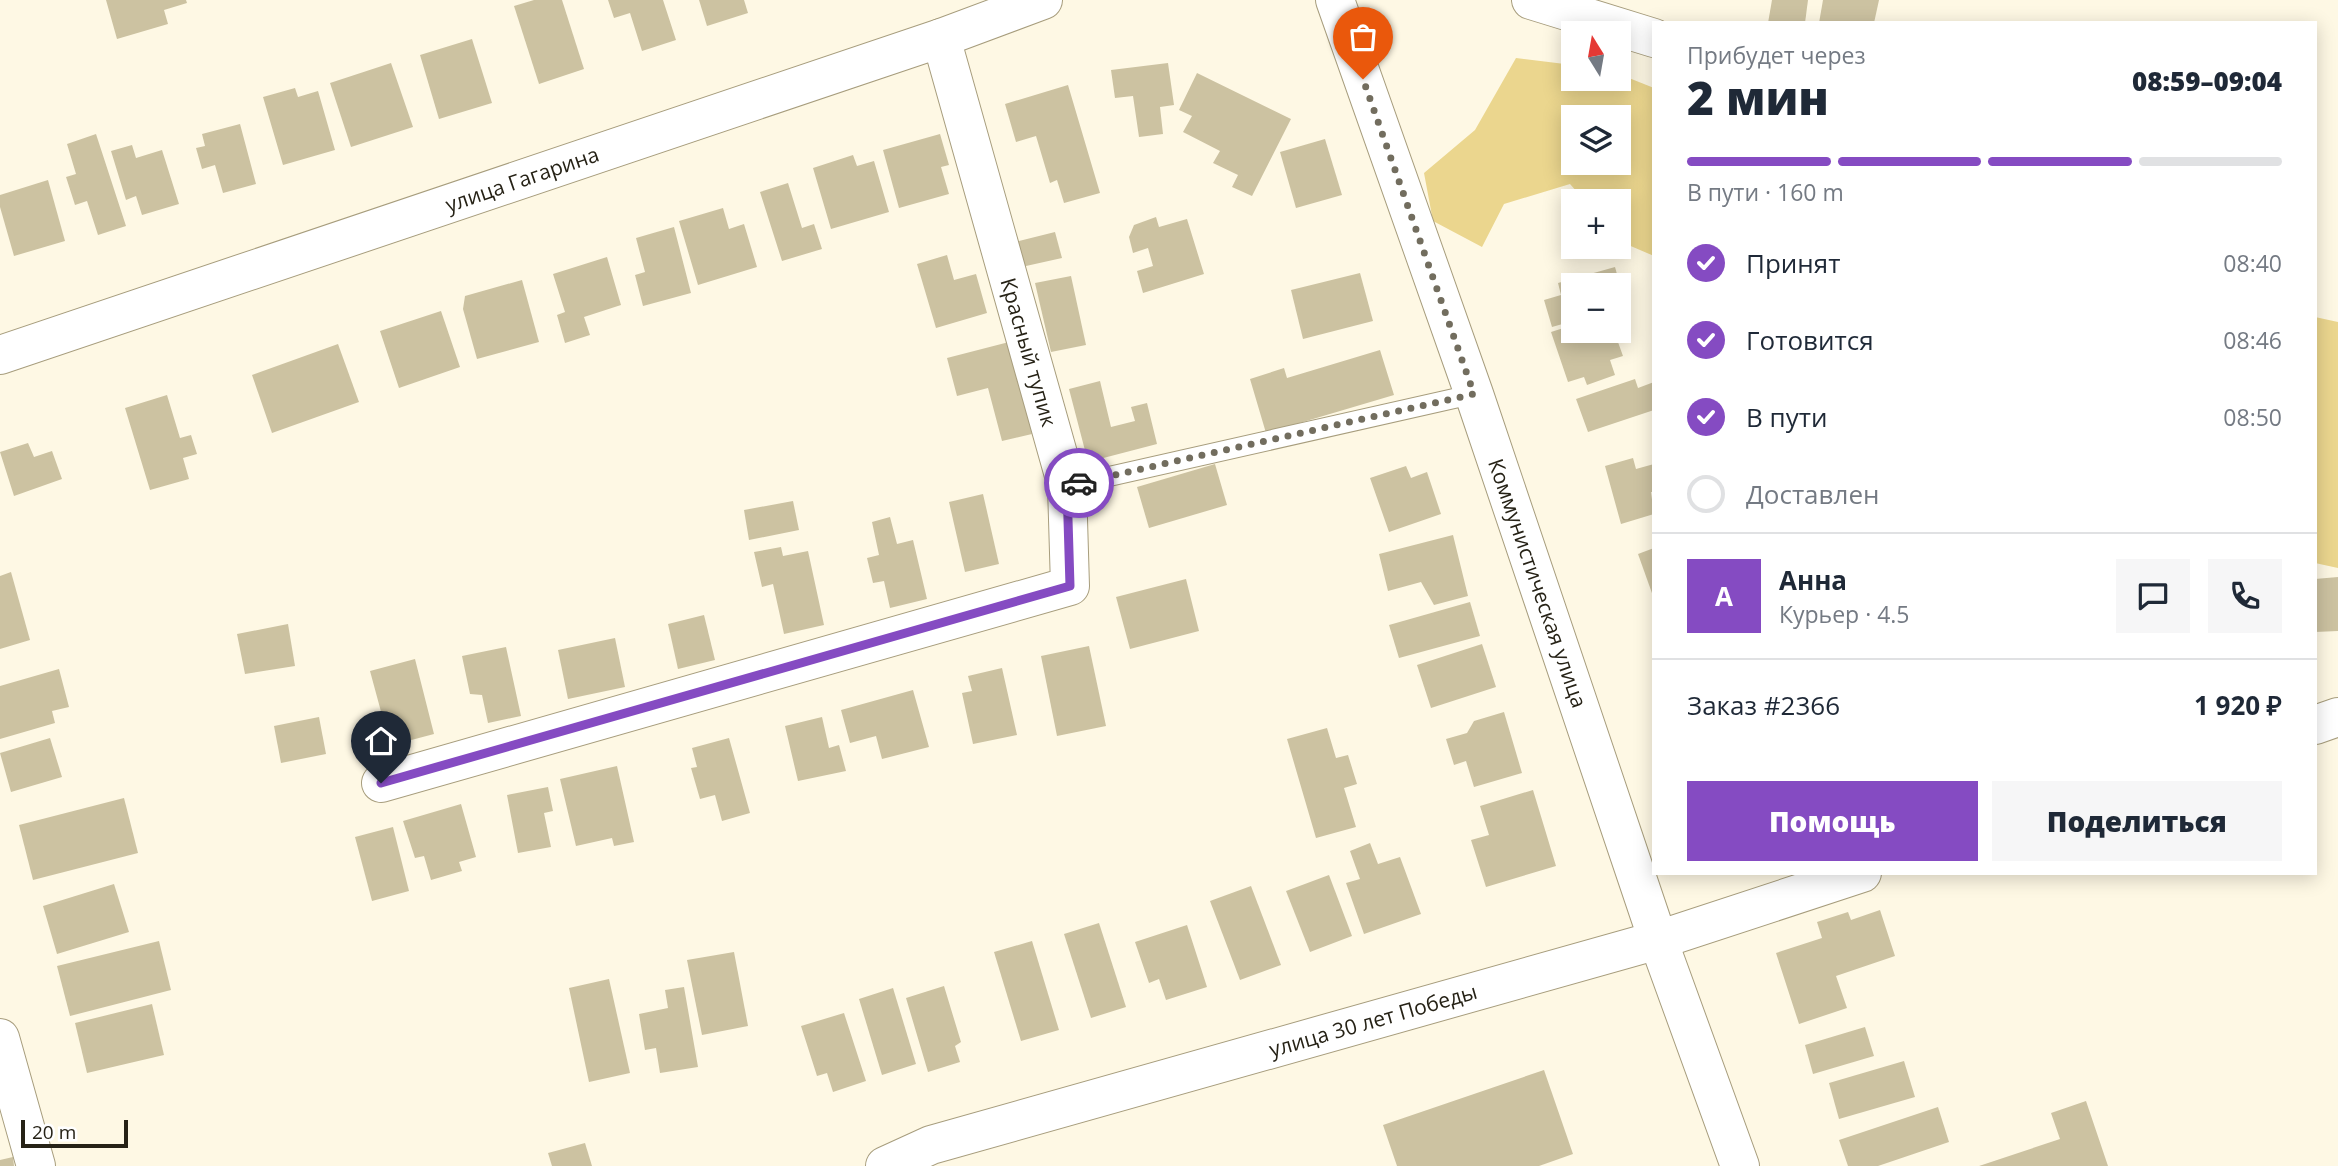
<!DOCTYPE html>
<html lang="ru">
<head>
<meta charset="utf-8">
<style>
  :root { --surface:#fff; --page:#f6f6f7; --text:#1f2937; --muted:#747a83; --line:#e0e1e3; --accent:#854bc2 }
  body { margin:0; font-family:"Open Sans",sans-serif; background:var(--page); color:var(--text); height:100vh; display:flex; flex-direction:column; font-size:26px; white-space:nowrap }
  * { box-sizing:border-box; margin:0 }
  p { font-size:23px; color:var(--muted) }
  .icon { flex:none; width:38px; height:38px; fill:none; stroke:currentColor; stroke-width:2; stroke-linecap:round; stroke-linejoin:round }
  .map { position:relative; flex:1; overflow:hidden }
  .sheet { position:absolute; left:1652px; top:21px; width:665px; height:854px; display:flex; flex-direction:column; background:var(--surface); border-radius:0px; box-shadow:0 4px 18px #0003 }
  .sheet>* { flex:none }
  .needle { width:46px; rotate:349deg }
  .tools { position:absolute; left:1561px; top:21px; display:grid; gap:14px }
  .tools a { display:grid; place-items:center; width:70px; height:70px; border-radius:0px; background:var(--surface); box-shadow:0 4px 18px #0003; font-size:35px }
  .scale { position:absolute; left:21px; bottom:18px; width:107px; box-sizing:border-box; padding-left:7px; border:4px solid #262216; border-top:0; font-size:19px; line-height:24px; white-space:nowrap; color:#262216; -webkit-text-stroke:5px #fff; paint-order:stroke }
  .pin { position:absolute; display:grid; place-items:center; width:60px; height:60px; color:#fff; margin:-72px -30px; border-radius:50% 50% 50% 0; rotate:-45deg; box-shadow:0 0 7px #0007 }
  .pin .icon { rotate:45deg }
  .courier { position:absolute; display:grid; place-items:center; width:70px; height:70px; margin:-35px; border:5px solid #854bc2; border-radius:50%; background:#fff; color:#222; box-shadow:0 2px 9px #0007 }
  .headline em { font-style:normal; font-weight:800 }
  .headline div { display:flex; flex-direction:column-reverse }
  .headline { display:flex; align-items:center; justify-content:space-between; height:119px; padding:0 35px }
  h1 { font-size:46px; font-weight:800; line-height:52px }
  .bar { display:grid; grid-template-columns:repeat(4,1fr); gap:10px 7px; align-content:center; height:84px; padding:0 35px }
  .bar i { height:9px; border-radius:5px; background:var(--line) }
  .bar .current { background:var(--accent) }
  .bar p { grid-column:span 4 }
  .line { display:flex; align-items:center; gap:18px; padding:0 35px; border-top:2px solid var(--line) }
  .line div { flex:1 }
  .round { display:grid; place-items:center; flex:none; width:74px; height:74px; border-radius:0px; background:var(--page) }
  ol { padding:0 35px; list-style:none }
  li { display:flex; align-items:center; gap:21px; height:77px }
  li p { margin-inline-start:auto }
  li .icon { padding:7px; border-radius:50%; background:var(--accent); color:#fff; stroke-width:4 }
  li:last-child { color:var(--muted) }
  li i { width:38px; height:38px; border:4px solid var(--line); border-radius:50% }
  .primary-button { display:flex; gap:14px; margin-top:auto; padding:14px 35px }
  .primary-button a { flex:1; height:80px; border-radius:0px; background:var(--accent); color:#fff; font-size:28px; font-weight:800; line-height:80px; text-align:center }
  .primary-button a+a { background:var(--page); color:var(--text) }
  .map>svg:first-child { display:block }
  .green { fill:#ebd68e; fill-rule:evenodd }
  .building { fill:#ccc2a1 }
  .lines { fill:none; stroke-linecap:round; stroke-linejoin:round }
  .service-casing { stroke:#a79d7d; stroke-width:21 }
  .minor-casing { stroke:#a79d7d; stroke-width:40 }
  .tertiary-casing { stroke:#a79d7d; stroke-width:40 }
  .service { stroke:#fff; stroke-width:19 }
  .minor { stroke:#fff; stroke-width:38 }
  .tertiary { stroke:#fff; stroke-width:38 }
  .done { stroke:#726d5e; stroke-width:7; stroke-dasharray:0 12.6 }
  .route { stroke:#854bc2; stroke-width:9 }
  .labels { text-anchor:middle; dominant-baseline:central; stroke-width:6; stroke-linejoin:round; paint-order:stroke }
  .street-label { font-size:21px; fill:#262216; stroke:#fff }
</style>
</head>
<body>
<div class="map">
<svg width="2338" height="1166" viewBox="0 0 2338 1166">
  <rect width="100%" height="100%" fill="#fef8e4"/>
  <g class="green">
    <path d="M1516,58L1573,65V79H1619V74L1654,88V256L1619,241V201H1585L1570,184L1504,204L1482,247L1433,221L1424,173L1475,130ZM1573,117H1619V163H1573Z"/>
    <polygon points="2315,317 2338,322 2338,568 2315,563"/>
  </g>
  <g class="building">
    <polygon points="106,0 186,0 187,3 164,10 168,24 117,39"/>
    <polygon points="534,0 562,0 584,69 539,84 514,6"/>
    <polygon points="608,0 663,0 676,40 642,51 630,13 614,18"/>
    <polygon points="699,0 744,0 748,13 707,26"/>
    <polygon points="1772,0 1808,0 1805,23 1768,23"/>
    <polygon points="1823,0 1879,0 1874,23 1819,23"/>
    <polygon points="472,39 492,103 439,119 420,55"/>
    <polygon points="391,63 413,127 351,147 330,83"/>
    <polygon points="1168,63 1174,105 1160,107 1163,134 1139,137 1133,96 1115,98 1111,70"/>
    <polygon points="1197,73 1291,119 1252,196 1232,187 1238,175 1213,163 1220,151 1183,132 1192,116 1179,110"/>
    <polygon points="1068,85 1100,193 1064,203 1057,180 1050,183 1036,136 1016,142 1005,104"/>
    <polygon points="295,88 298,97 318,91 335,150 283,165 263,97"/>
    <polygon points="240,124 256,184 223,193 215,165 202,169 196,148 205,146 202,134"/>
    <polygon points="96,134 126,226 98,235 87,201 75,205 66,177 76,174 67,144"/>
    <polygon points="940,134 949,165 941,167 949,194 899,208 883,150"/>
    <polygon points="1325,139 1342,195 1296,208 1280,152"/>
    <polygon points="132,145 136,158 162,150 179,204 142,215 136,196 126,200 111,151"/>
    <polygon points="853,155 857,166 874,161 889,212 831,229 813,168"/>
    <polygon points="48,180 65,241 14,256 0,207 0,195"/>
    <polygon points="788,183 802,228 814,224 822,249 782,261 760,192"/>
    <polygon points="723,208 729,229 744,224 757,267 698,285 679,221"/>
    <polygon points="1156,217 1159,227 1187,219 1204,274 1143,293 1137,271 1153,266 1148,248 1133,253 1129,237 1134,225"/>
    <polygon points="674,227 691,293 643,306 635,275 645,272 636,238"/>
    <polygon points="1055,232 1062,258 1017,268 1011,243"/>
    <polygon points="947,255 954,280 976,274 987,313 936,328 917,264"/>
    <polygon points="607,257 621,305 584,317 590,335 565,343 557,315 565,312 553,274"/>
    <polygon points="1615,267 1626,306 1619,308 1619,285 1573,285 1573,321 1552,327 1544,300 1561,295 1558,283"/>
    <polygon points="1360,273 1373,321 1303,339 1291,290"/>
    <polygon points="1071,276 1086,345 1051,352 1035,283"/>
    <polygon points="522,280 539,342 477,359 463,309 465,296"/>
    <polygon points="441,311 460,367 399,388 380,331"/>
    <polygon points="1573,325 1573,331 1614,331 1623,356 1610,360 1615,375 1587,385 1584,377 1568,382 1551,332"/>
    <polygon points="1009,342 1032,434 1002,441 988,388 957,396 947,358"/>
    <polygon points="338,344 359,402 272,433 252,375"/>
    <polygon points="1380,350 1394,395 1266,433 1250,379 1284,368 1287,378"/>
    <polygon points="1635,379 1638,388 1654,382 1654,410 1588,432 1576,399"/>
    <polygon points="1100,381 1111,427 1135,421 1131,407 1147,403 1157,444 1088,462 1069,389"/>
    <polygon points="167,395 180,438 191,435 197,454 183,458 189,479 150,490 125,408"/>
    <polygon points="28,443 34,457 52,451 62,479 14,496 0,452"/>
    <polygon points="1633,458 1636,469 1654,464 1654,492 1651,492 1654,514 1621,524 1605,466"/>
    <polygon points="1215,464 1227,505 1149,528 1137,487"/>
    <polygon points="1406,466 1411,478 1427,472 1441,514 1389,532 1370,478"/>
    <polygon points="983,494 999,564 965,572 949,502"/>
    <polygon points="793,501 799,530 749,540 744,510"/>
    <polygon points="890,517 897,544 913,540 927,599 890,608 884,581 873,583 867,558 879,555 872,522"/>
    <polygon points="1453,535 1468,596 1434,605 1421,582 1388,591 1379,554"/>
    <polygon points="781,547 783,556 808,551 824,625 784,634 773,584 762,587 754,552"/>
    <polygon points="1654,548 1654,596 1653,596 1638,554"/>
    <polygon points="11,572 30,640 0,649 0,576"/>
    <polygon points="2338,577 2338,631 2315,632 2315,579"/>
    <polygon points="1186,579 1199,631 1130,649 1116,597"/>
    <polygon points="1470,602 1480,636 1399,658 1389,625"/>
    <polygon points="704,615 715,660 678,669 668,624"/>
    <polygon points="288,624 295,666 245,674 237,634"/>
    <polygon points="615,638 625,687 568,699 558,650"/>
    <polygon points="1482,644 1496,687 1431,708 1417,665"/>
    <polygon points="1089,646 1106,726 1057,736 1041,656"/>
    <polygon points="506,647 521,716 488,723 482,695 470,694 462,656"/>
    <polygon points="415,659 434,734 400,743 394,716 383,719 370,671"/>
    <polygon points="1002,668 1017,735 973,744 962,693 972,691 968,676"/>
    <polygon points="59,669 69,707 52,711 55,723 0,739 0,686"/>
    <polygon points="913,690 929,747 882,759 876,736 850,743 841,710"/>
    <polygon points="1504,712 1522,773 1474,787 1466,761 1454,765 1446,739 1467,733 1474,721"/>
    <polygon points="319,717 326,754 281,763 274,726"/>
    <polygon points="822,717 829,748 839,745 846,771 798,781 785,726"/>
    <polygon points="1327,728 1336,758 1348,755 1357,784 1344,788 1356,827 1316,838 1287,739"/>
    <polygon points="50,738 62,777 11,792 0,753"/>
    <polygon points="729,738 750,813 722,821 715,795 700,799 691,768 697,767 692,748"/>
    <polygon points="617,766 634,842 614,846 612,838 576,846 560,779"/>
    <polygon points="548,787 553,811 544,813 551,847 518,853 507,795"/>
    <polygon points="1533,790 1556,866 1486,887 1471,840 1489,835 1480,806"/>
    <polygon points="124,798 138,853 33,880 19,825"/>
    <polygon points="461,804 476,857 459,862 462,871 431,880 424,856 415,858 403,821"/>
    <polygon points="393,827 409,891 372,901 355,837"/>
    <polygon points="1370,843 1378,864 1400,857 1421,914 1364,934 1346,883 1360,879 1350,851"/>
    <polygon points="1329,875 1352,936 1310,952 1286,891"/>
    <polygon points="114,884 129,932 57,954 43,906"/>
    <polygon points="1251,886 1281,965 1240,980 1210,901"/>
    <polygon points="1880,910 1895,956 1836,976 1847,1008 1799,1024 1776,953 1822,938 1817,922 1848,912 1851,920"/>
    <polygon points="1099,923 1126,1007 1091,1018 1064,934"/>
    <polygon points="1187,925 1207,987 1166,1000 1159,979 1149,983 1135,942"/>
    <polygon points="159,941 171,990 70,1016 57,966"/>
    <polygon points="1032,941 1059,1030 1021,1041 994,952"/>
    <polygon points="734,952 748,1026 702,1035 687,960"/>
    <polygon points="609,979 630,1073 589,1082 569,988"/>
    <polygon points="944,986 961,1042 955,1046 960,1062 928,1072 906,998"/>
    <polygon points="684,987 698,1067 660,1073 656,1048 645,1050 639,1014 668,1008 665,990"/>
    <polygon points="893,988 916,1064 882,1075 859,999"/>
    <polygon points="152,1004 164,1055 87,1073 75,1023"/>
    <polygon points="844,1013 866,1081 833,1092 827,1073 817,1076 801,1026"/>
    <polygon points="1865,1027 1874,1056 1813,1074 1805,1045"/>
    <polygon points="1904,1061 1915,1097 1839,1119 1829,1083"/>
    <polygon points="1544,1070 1573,1154 1539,1166 1397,1166 1383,1125"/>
    <polygon points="2086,1101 2108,1166 1979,1166 2060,1139 2051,1113"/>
    <polygon points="1938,1107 1949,1142 1878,1166 1848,1166 1839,1140"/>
    <polygon points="585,1143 592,1166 552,1166 548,1153"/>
    <polygon points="13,1157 14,1166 0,1166 0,1160"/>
  </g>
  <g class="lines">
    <defs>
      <polyline id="service" points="1067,486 1474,394"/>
      <g id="minor">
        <polyline points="1335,0 1474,394 1658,940 1740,1166"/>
        <polyline points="1531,0 1654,38"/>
        <polyline points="2315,725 2338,717"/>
        <polyline points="381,783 1070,586 1067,486 941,38"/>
        <polyline points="0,1038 36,1166"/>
        <polyline points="885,1166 931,1145 1658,940 1862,873"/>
      </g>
      <polyline id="tertiary" points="0,355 941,38 1043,0"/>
    </defs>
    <use href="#service" class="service-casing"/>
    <use href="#minor" class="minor-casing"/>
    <use href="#tertiary" class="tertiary-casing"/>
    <use href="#service" class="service"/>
    <use href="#minor" class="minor"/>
    <use href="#tertiary" class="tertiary"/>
  </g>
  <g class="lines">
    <polyline class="done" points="1079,483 1474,394 1363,79"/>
    <polyline class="route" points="381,783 1070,586 1067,486 1079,483"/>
  </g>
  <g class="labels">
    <g class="street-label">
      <text transform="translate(522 179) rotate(-19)">улица Гагарина</text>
      <text transform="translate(1029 352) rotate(74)">Красный тупик</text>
      <text transform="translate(1538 583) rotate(71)">Коммунистическая улица</text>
      <text transform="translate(1373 1020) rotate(-16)">улица 30 лет Победы</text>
    </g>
  </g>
</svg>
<div class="tools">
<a><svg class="needle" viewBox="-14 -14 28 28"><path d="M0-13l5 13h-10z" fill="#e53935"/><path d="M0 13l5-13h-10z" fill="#747a83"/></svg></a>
<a><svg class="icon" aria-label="layers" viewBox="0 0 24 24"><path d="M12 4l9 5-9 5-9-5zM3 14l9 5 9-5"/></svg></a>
<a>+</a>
<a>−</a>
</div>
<div class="scale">20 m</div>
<div class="pin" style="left:1363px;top:79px;background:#ea580c"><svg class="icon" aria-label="bag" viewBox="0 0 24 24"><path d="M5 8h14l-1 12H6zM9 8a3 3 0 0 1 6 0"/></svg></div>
<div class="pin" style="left:381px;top:783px;background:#1f2937"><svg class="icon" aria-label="home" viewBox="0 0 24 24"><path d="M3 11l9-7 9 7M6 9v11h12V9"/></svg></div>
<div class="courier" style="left:1079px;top:483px"><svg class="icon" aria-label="car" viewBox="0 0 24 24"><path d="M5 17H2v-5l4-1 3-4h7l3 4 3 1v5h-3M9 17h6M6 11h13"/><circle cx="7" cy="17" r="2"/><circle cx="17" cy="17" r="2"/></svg></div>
<section class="sheet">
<div class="headline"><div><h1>2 мин</h1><p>Прибудет через</p></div><em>08:59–09:04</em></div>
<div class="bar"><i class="current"></i><i class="current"></i><i class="current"></i><i></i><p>В пути · 160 m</p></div>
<ol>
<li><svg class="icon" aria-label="check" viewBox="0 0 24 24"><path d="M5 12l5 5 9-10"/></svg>Принят<p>08:40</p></li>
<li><svg class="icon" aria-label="check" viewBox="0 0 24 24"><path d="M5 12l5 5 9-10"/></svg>Готовится<p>08:46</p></li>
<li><svg class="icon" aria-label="check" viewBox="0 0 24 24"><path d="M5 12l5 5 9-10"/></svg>В пути<p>08:50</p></li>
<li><i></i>Доставлен</li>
</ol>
<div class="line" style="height:126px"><b class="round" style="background:var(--accent);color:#fff">А</b><div><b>Анна</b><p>Курьер · 4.5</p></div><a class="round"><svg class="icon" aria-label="chat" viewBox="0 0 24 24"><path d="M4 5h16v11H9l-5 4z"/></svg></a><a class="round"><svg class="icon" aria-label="phone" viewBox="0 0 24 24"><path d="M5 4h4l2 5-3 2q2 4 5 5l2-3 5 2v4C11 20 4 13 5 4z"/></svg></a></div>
<div class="line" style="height:91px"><div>Заказ #2366</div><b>1 920 ₽</b></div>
<div class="primary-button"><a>Помощь</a><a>Поделиться</a></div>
</section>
</div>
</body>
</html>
